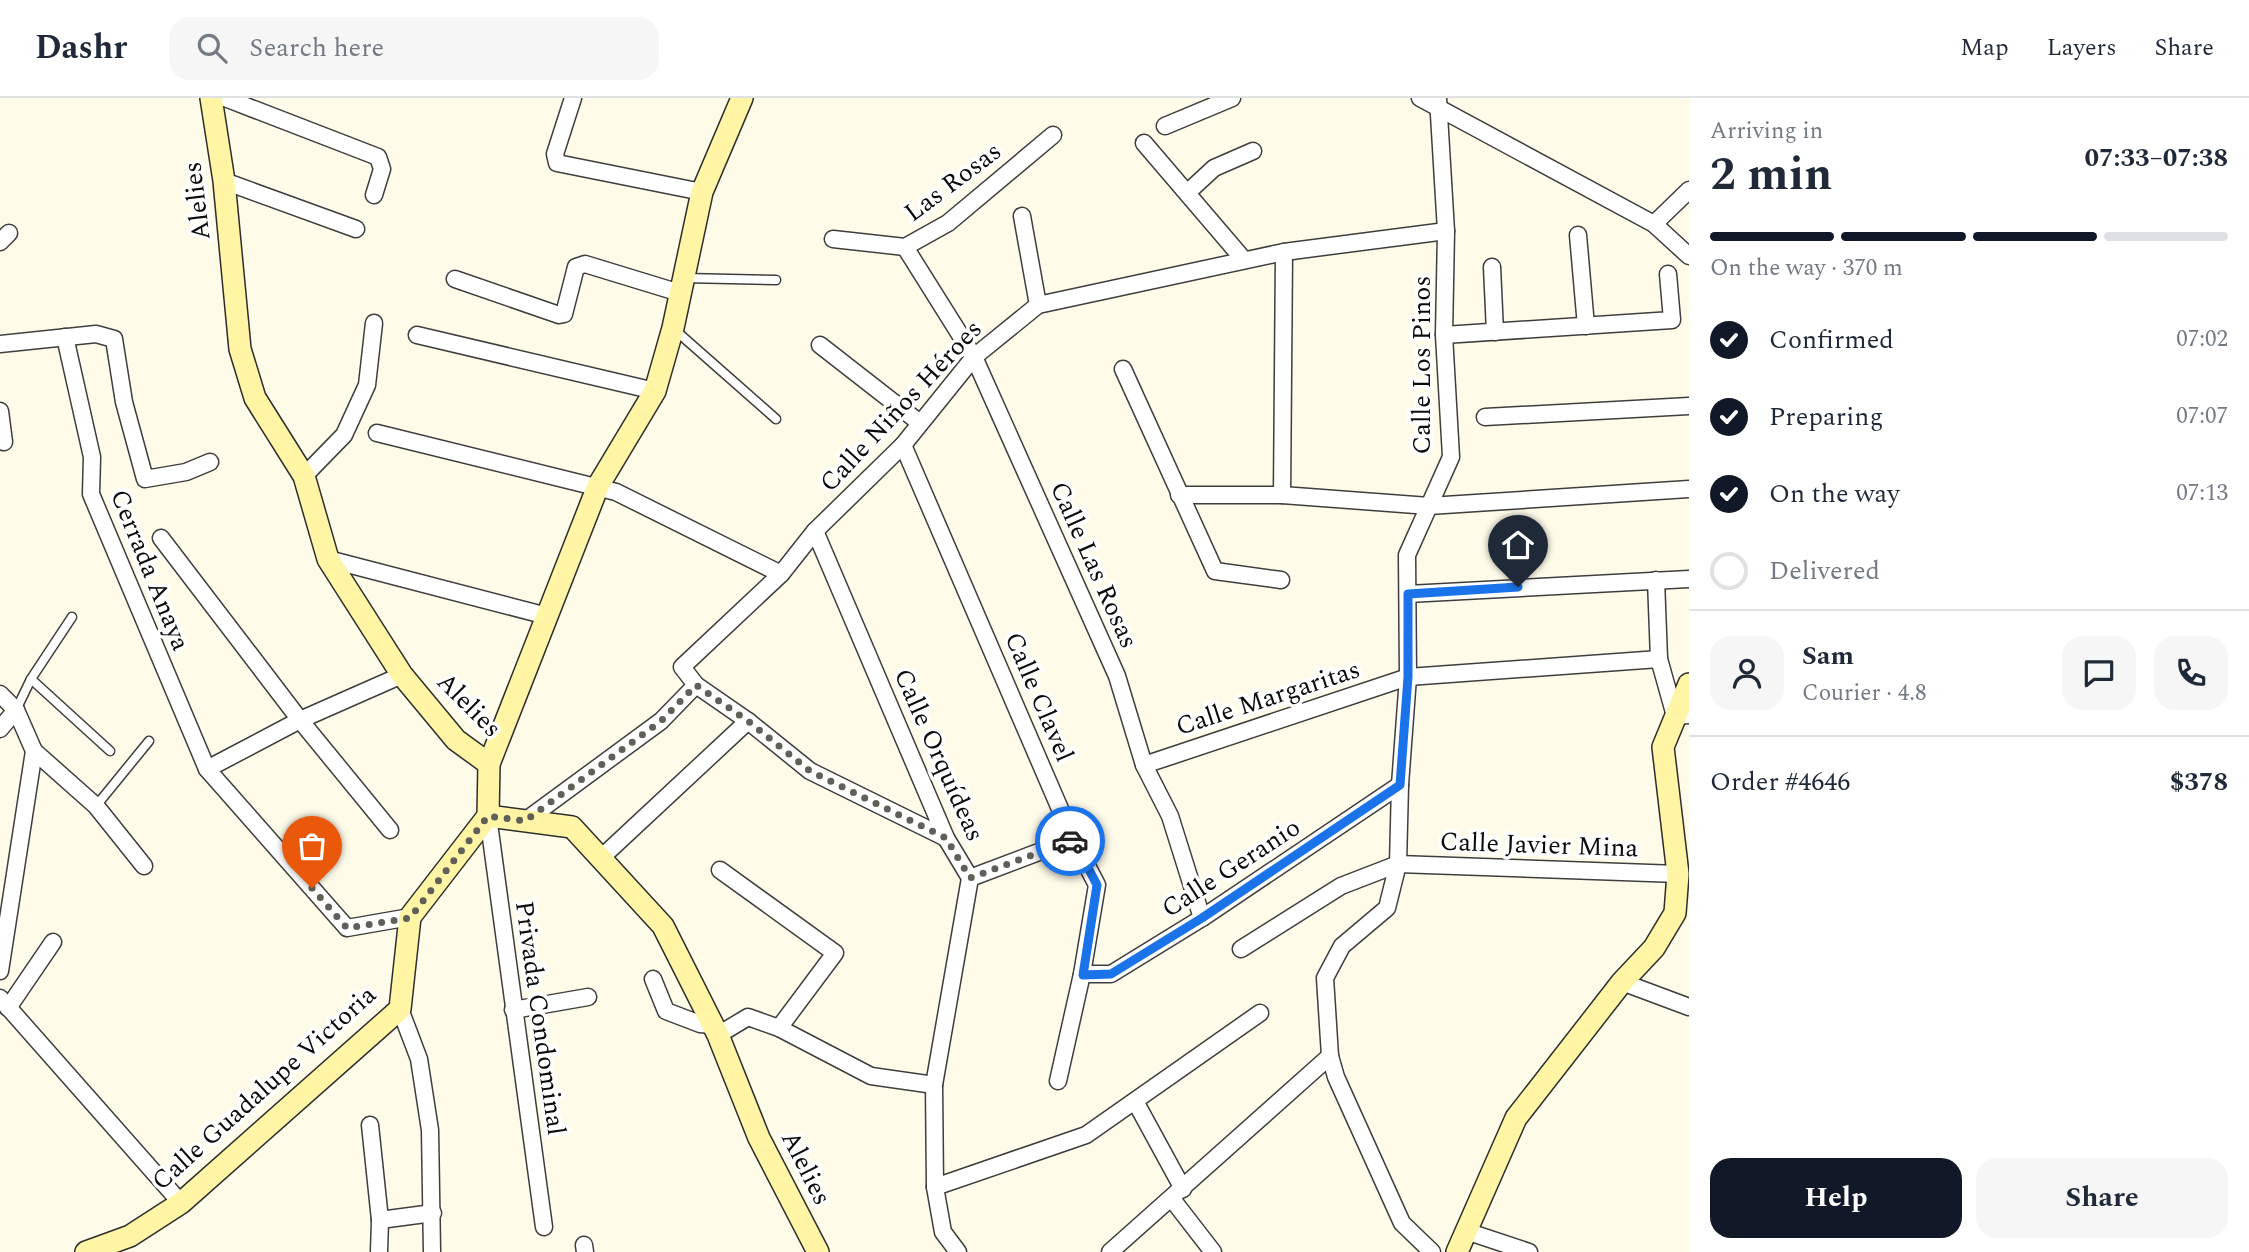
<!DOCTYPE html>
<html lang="en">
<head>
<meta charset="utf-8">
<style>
  :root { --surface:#fff; --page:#f6f6f7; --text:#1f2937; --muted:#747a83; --line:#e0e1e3; --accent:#111827 }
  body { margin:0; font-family:Spectral,serif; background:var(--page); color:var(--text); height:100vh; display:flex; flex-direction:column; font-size:26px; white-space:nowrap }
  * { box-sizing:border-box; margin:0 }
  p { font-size:23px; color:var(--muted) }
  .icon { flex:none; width:38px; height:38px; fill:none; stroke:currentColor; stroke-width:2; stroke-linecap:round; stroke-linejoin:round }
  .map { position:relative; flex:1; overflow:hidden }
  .drawer { display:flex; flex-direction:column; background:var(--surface); width:560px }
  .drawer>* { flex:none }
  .pin { position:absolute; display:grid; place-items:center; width:60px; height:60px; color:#fff; margin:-72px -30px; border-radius:50% 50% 50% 0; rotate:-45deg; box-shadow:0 0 7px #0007 }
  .pin .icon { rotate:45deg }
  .courier { position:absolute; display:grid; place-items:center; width:70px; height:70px; margin:-35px; border:5px solid #1a73e8; border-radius:50%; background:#fff; color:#222; box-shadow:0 2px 9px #0007 }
  .headline em { font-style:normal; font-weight:700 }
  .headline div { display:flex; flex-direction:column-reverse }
  .headline { display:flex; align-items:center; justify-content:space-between; height:119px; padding:0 21px }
  h1 { font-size:46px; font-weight:700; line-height:52px }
  .bar { display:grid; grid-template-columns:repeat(4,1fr); gap:10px 7px; align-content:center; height:84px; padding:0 21px }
  .bar i { height:9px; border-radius:5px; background:var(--line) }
  .bar .selected { background:var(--accent) }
  .bar p { grid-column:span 4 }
  .line { display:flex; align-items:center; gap:18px; padding:0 21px; border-top:2px solid var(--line) }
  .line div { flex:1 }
  .round { display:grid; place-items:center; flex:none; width:74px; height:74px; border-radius:21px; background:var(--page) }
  ol { padding:0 21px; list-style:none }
  li { display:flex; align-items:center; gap:21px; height:77px }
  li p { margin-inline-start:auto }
  li .icon { padding:7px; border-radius:50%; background:var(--accent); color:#fff; stroke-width:4 }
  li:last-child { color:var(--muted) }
  li i { width:38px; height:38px; border:4px solid var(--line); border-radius:50% }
  .button { display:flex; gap:14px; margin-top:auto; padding:14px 21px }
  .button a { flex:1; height:80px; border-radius:21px; background:var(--accent); color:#fff; font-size:28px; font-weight:700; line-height:80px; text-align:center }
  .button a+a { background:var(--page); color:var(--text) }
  header { display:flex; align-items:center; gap:42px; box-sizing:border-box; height:98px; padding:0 35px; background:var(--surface); border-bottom:2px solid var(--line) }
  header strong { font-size:33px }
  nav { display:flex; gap:38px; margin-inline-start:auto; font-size:24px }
  .search { width:490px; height:63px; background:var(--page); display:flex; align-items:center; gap:18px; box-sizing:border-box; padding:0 24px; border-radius:21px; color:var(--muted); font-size:26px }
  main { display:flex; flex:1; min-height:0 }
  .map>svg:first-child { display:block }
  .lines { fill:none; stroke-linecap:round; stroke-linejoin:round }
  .lane-casing { stroke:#3e3e3e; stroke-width:11 }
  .street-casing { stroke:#3e3e3e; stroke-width:19 }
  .secondary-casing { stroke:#2d2d2d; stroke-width:24 }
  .lane { stroke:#fff; stroke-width:8 }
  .street { stroke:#fff; stroke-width:16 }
  .secondary { stroke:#fff5a4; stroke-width:21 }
  .done { stroke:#605f59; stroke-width:7; stroke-dasharray:0 12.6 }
  .route { stroke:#1a73e8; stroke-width:9 }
  .labels { text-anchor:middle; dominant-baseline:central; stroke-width:7; stroke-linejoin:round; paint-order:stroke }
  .street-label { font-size:26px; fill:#0b0b0b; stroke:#fff }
</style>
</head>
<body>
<header>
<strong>Dashr</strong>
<div class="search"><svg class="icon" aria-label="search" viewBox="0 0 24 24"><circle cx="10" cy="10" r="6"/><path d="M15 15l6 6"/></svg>Search here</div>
<nav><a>Map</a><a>Layers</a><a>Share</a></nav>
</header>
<main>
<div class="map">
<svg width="1689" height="1154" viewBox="0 0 1689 1154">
  <rect width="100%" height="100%" fill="#fffbe9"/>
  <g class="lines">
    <defs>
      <g id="lane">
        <polyline points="684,180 776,182"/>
        <polyline points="675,232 776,321"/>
        <polyline points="31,581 110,653"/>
        <polyline points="16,612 31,581 72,519"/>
        <polyline points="96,708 149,643"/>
      </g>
      <g id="street">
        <polyline points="225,0 378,59 382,71 374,97"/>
        <polyline points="573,0 555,56 557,65 702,94"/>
        <polyline points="1420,0 1654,126 1689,158"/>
        <polyline points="1165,28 1232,0"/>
        <polyline points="1144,45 1244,162"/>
        <polyline points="224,83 356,131"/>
        <polyline points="1187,95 1214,70 1253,53"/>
        <polyline points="1022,118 1038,207"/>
        <polyline points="1654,126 1689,92"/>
        <polyline points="1578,137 1586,228"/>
        <polyline points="833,141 905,149 948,125 1053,37"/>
        <polyline points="0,144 9,135"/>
        <polyline points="905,149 974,259 1117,578 1144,667 1170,718 1202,820"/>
        <polyline points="1492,169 1495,234"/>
        <polyline points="455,181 559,217 564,216 576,169 585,166 680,195"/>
        <polyline points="417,237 655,293"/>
        <polyline points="1444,237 1672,222 1668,176"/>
        <polyline points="65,239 92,359 91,396 207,671 347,830 410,819"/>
        <polyline points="0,246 96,236 114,241 124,304 145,381 186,374 210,364"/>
        <polyline points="820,247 920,325"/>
        <polyline points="1123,271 1215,473 1281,482"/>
        <polyline points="0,313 4,344"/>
        <polyline points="1485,319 1689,308"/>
        <polyline points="377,335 616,394 781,476"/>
        <polyline points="903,347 1073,741 1097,787 1082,876 1058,983"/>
        <polyline points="304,378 344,337 367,287 374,225"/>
        <polyline points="1179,397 1282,397 1429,408 1689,391"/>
        <polyline points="1282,397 1284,154"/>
        <polyline points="815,433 946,740 970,780 934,987 935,1089 943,1134 958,1154"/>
        <polyline points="161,440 300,622 390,732"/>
        <polyline points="328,461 547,518"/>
        <polyline points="1656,482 1659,561 1675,618 1689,617"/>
        <polyline points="1408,496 1689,481"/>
        <polyline points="0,596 16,612 34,653 0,873"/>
        <polyline points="0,631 16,612"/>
        <polyline points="34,653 96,708 144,768"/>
        <polyline points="1144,667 1408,579 1659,561"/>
        <polyline points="207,671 300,622 402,577"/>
        <polyline points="488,718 544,1129"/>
        <polyline points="525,723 661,623 696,587"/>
        <polyline points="946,740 810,673 748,623 696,587 682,569 781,476 815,433 903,347 974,259 1038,207 1284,154 1446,133"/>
        <polyline points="601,760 748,623"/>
        <polyline points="720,772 835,855 779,930"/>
        <polyline points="970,780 1073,741"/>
        <polyline points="1241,851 1341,788 1398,766 1678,776"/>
        <polyline points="1082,876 1111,876 1202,820 1400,687"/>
        <polyline points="653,881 666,913 700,926 712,927"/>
        <polyline points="1622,884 1689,909"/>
        <polyline points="0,900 181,1105"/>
        <polyline points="8,910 53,844"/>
        <polyline points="400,911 419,961 430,1032 432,1154"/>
        <polyline points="513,912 588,899"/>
        <polyline points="718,937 748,919 779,930 871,978 934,987"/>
        <polyline points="1135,1003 1183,1091"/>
        <polyline points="370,1027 380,1122 379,1154"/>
        <polyline points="935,1089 1086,1037 1260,915"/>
        <polyline points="1172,1101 1213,1154"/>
        <polyline points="380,1122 433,1115"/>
        <polyline points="1466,1133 1529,1154"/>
        <polyline points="584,1147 585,1154"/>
        <polyline points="1110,1154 1330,958"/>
        <polyline points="1432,1154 1402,1125 1336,979 1330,958 1325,880 1342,848 1387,810 1398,766 1400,687 1408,579 1407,457 1451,359 1444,237 1446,133 1438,0"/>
      </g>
      <g id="secondary">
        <polyline points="211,0 224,83 240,251 255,300 304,378 328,461 402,577 456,642 489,666"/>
        <polyline points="488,718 489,666 598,388 655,293 673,230 702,94 742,0"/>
        <polyline points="488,718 572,729 663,828 718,937 759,1040 818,1154"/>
        <polyline points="86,1154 130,1138 181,1105 400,911 410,819 488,718"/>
        <polyline points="1457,1154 1516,1020 1622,884 1654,850 1675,815 1678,776 1663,649 1689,586"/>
      </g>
    </defs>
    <use href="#lane" class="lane-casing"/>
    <use href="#street" class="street-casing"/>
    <use href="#secondary" class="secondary-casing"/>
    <use href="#lane" class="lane"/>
    <use href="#street" class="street"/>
    <use href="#secondary" class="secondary"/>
  </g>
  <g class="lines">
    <polyline class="done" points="312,790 347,830 410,820 488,718 525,723 661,623 696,587 748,623 810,673 946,740 970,780 1070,743"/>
    <polyline class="route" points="1070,743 1073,741 1097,787 1083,877 1111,876 1202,820 1400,687 1408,579 1408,496 1518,489"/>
  </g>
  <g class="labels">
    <g class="street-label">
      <text transform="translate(953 84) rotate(-37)">Las Rosas</text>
      <text transform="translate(197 103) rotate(-97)">Alelies</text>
      <text transform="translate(1422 267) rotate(-90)">Calle Los Pinos</text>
      <text transform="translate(901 308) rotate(-47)">Calle Niños Héroes</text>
      <text transform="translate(1094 467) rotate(66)">Calle Las Rosas</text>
      <text transform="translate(150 472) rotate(68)">Cerrada Anaya</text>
      <text transform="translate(1039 599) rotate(67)">Calle Clavel</text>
      <text transform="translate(1268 600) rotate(-18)">Calle Margaritas</text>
      <text transform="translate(469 607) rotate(45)">Alelies</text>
      <text transform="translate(939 657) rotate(66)">Calle Orquídeas</text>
      <text transform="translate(1539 747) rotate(2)">Calle Javier Mina</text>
      <text transform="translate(1231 770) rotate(-33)">Calle Geranio</text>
      <text transform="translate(540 920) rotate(82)">Privada Condominal</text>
      <text transform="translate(264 990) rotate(-42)">Calle Guadalupe Victoria</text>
      <text transform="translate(806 1070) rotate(63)">Alelies</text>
    </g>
  </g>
</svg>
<div class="pin" style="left:312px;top:790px;background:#ea580c"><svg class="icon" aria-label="bag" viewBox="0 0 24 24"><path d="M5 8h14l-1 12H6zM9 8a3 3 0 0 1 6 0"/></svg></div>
<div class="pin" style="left:1518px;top:489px;background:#1f2937"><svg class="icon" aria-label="home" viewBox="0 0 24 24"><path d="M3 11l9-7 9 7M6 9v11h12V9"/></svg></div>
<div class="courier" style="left:1070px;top:743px"><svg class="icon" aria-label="car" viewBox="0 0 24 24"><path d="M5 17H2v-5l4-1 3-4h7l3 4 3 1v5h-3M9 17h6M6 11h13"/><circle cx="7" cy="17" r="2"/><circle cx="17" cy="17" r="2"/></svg></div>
</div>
<section class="drawer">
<div class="headline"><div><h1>2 min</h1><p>Arriving in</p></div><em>07:33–07:38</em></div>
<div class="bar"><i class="selected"></i><i class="selected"></i><i class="selected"></i><i></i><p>On the way · 370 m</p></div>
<ol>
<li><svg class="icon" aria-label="check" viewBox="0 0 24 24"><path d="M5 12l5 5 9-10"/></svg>Confirmed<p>07:02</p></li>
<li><svg class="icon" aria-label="check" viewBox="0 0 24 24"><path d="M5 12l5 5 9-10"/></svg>Preparing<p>07:07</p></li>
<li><svg class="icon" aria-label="check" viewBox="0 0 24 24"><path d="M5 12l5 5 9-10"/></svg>On the way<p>07:13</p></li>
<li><i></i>Delivered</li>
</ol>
<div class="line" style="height:126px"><a class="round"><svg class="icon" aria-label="person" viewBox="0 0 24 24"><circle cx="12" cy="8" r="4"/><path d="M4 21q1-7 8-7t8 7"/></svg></a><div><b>Sam</b><p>Courier · 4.8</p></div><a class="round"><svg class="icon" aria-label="chat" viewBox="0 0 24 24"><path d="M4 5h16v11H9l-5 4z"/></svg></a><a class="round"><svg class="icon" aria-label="phone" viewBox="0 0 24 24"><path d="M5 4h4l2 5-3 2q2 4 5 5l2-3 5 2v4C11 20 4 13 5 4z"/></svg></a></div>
<div class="line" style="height:91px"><div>Order #4646</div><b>$378</b></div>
<div class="button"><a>Help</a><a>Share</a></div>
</section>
</main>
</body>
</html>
